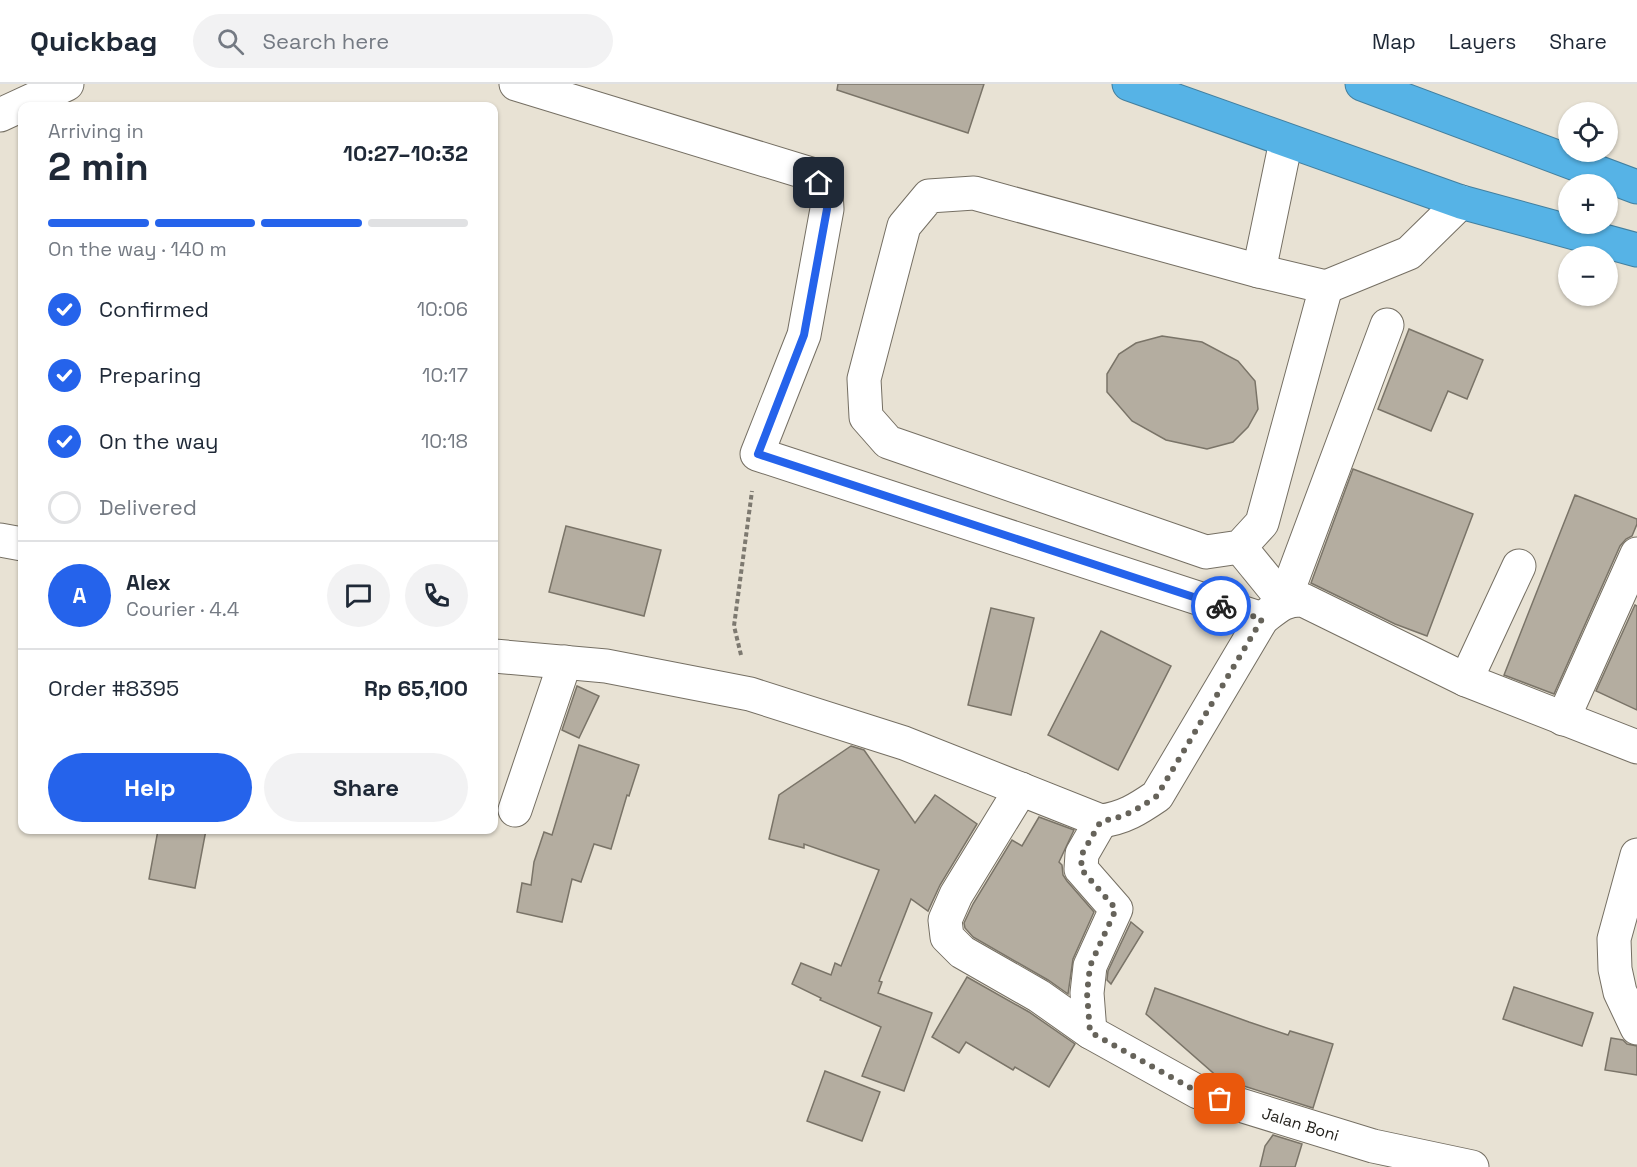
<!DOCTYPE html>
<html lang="en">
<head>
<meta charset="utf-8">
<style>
  :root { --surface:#fff; --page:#f2f2f3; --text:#1f2937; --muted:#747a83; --line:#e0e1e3; --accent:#2563eb }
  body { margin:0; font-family:"Space Grotesk",sans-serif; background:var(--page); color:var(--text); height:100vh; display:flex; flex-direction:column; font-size:22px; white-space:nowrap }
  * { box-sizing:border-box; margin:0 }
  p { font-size:20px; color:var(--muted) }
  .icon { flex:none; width:33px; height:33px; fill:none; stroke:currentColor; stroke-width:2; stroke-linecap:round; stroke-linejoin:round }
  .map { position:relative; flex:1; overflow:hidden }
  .details { position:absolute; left:18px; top:18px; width:480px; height:732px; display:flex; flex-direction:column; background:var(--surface); border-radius:12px; box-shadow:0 2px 4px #0004 }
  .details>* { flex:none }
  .controls { position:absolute; left:1558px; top:18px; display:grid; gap:12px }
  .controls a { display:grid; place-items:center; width:60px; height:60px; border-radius:50%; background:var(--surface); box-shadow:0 2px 4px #0004; font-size:30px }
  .pin { position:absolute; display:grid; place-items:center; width:51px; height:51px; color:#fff; margin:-26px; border-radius:12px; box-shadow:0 3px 9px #0006 }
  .courier { position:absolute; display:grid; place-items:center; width:60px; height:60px; margin:-30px; border:4px solid #2563eb; border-radius:50%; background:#fff; color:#222; box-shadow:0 2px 8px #0007 }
  .headline em { font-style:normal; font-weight:700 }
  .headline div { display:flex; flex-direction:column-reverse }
  .headline { display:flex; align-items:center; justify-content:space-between; height:102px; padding:0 30px }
  h1 { font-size:39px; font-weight:700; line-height:45px }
  .bar { display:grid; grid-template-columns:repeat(4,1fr); gap:9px 6px; align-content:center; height:72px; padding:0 30px }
  .bar i { height:8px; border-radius:4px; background:var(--line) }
  .bar .current { background:var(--accent) }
  .bar p { grid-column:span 4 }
  .line { display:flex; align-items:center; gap:15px; padding:0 30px; border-top:2px solid var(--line) }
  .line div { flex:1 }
  .round { display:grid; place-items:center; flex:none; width:63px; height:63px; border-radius:32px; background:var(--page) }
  ol { padding:0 30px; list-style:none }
  li { display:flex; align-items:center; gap:18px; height:66px }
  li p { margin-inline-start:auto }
  li .icon { padding:6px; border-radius:50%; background:var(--accent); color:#fff; stroke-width:4 }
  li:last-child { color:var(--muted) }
  li i { width:33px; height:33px; border:3px solid var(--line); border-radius:50% }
  .button { display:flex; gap:12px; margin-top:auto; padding:12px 30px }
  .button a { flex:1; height:69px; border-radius:36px; background:var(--accent); color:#fff; font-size:24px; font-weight:700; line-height:69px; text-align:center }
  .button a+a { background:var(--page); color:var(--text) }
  header { display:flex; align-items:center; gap:36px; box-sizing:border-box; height:84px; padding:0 30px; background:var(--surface); border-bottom:2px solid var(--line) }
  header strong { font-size:28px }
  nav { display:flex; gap:33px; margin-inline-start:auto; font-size:21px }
  .search { width:420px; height:54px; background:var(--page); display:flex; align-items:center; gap:15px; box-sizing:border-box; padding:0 21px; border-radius:33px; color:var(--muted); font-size:22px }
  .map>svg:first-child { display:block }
  .building { fill:#b4ada0; stroke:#7a7468; stroke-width:1.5 }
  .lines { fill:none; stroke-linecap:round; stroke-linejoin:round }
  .minor-casing { stroke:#756f63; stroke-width:35 }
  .highway-casing { stroke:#437f9e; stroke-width:35 }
  .path { stroke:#7d7970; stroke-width:4; stroke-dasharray:4.5 3; stroke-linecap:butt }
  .minor { stroke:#fff; stroke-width:33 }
  .highway { stroke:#56b3e6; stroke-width:33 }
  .done { stroke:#66635a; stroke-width:6; stroke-dasharray:0 10.8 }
  .route { stroke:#2563eb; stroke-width:8 }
  .labels { text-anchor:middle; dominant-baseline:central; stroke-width:4.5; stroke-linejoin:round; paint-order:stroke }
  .street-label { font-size:16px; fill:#201e19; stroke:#e8e2d4 }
</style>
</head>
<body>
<header>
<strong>Quickbag</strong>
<div class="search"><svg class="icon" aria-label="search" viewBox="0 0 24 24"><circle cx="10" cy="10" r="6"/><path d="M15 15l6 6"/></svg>Search here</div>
<nav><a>Map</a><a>Layers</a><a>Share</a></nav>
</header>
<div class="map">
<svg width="1637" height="1083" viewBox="0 0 1637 1083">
  <rect width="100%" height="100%" fill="#e8e2d4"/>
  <g class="building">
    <polygon points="838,0 984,0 968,49 837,6"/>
    <polygon points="1409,245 1483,276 1467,315 1448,307 1431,347 1378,325"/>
    <polygon points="1162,252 1202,258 1238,277 1255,297 1258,325 1248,343 1233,358 1207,365 1166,356 1132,337 1107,308 1107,290 1119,270 1136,259"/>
    <polygon points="1353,385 1473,430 1427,552 1395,540 1311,499"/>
    <polygon points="1575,411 1637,435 1637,440 1632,452 1626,455 1620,462 1554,610 1504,591"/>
    <polygon points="566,442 661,466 644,532 549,508"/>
    <polygon points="1635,521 1637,522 1637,626 1596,607"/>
    <polygon points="991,524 1034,534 1011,631 968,621"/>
    <polygon points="1101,547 1171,582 1118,686 1048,651"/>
    <polygon points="577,602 599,612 579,654 562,646"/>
    <polygon points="579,661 639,681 629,712 627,711 611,765 594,760 581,798 572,795 562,838 517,828 522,799 531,801 534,778 544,748 552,751"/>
    <polygon points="851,662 864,666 915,739 935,711 977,740 940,801 928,827 911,815 879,897 882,898 878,909 932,929 904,1007 862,992 881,943 820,916 821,914 792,900 801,879 831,891 835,879 841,882 879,786 804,760 804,764 769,755 779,711"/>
    <polygon points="1039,733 1074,746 1059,778 1062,781 1063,791 1067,797 1094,828 1073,875 1068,910 1048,896 973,853 965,844 964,839 973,820 1012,756 1022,762"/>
    <polygon points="158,746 206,746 195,804 149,795"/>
    <polygon points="1131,838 1143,848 1111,900 1107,896 1108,887"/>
    <polygon points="967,893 1029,928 1075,960 1049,1003 1015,983 1013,986 966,958 959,969 932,953"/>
    <polygon points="1514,903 1593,929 1582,962 1503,935"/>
    <polygon points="1155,904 1249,938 1288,951 1290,947 1333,960 1313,1024 1219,994 1146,930"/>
    <polygon points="1611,954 1623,956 1627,960 1637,962 1637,991 1605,986"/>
    <polygon points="825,987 880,1008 862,1057 807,1037"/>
    <polygon points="1273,1051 1302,1060 1295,1083 1260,1083 1265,1062"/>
  </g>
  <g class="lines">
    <defs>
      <g id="minor">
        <polyline points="516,0 811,90 826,109 827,125 804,251 757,370 1262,535"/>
        <polyline points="0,31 67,0"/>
        <polygon points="974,109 1259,187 1326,203 1262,439 1240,463 1206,468 888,358 866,333 864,295 904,142 929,112"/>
        <polyline points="1259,187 1286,57"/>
        <polyline points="1326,203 1409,169 1461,118"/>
        <polyline points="0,456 22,460"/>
        <polyline points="1240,463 1284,517"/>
        <polyline points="1284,517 1387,241"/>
        <path d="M494,572L606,582L750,610L904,659L1101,737C1124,734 1138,725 1157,712L1262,535C1276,524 1284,515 1303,516L1466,596L1637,663"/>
        <polyline points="1466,596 1519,482"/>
        <polyline points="1563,635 1637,470"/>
        <path id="s1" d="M1021,705L956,811L945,836L947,853L962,868L1039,912L1090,948L1198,1008L1373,1062L1472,1083"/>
        <polyline points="515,726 565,578"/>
        <polyline points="1637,771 1614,855 1615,885 1620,908 1637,944"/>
        <polyline points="1090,948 1087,909 1090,882 1116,825 1081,785 1082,770 1101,737"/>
      </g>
      <g id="highway">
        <polyline points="1129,0 1461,118 1637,166"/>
        <polyline points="1362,0 1637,103"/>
      </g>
    </defs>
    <use href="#minor" class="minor-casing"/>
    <use href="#highway" class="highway-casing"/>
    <polyline class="path" points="741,571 734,542 752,407"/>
    <use href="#minor" class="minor"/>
    <use href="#highway" class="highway"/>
  </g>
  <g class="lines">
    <path class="done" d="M1220,1015L1198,1008L1090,948L1087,909L1090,882L1116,825L1081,785L1082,770L1101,737C1124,734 1138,725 1157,712L1262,535L1221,522"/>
    <polyline class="route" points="819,99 826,109 827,125 804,251 758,370 1221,522"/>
  </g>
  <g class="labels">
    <g class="street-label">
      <text stroke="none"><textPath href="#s1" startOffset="572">Jalan Boni</textPath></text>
    </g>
  </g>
</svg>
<div class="controls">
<a><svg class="icon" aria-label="locate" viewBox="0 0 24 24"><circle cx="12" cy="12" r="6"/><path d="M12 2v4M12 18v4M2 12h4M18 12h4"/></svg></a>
<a>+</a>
<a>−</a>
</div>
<div class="pin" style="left:1220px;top:1015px;background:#ea580c"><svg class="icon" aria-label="bag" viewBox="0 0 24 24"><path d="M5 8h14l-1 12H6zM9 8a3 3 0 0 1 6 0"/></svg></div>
<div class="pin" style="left:819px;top:99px;background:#1f2937"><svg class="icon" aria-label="home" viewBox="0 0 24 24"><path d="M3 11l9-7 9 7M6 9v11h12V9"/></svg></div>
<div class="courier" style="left:1221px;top:522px"><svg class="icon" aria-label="bike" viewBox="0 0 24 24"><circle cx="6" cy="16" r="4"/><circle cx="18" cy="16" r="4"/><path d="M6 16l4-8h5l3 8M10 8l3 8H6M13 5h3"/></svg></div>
<section class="details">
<div class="headline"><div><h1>2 min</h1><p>Arriving in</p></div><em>10:27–10:32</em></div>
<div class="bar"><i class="current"></i><i class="current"></i><i class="current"></i><i></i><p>On the way · 140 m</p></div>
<ol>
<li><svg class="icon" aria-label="check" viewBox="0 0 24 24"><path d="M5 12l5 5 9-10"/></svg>Confirmed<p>10:06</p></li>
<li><svg class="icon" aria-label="check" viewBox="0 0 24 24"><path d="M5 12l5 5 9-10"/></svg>Preparing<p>10:17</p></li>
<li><svg class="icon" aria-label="check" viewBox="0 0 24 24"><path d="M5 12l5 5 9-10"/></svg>On the way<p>10:18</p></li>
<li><i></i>Delivered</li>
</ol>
<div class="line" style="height:108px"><b class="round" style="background:var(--accent);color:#fff">A</b><div><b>Alex</b><p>Courier · 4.4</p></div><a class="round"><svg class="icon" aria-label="chat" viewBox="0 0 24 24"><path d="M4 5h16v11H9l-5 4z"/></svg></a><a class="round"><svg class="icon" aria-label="phone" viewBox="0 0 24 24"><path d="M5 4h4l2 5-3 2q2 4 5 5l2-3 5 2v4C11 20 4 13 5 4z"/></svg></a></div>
<div class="line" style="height:78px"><div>Order #8395</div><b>Rp 65,100</b></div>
<div class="button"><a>Help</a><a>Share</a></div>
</section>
</div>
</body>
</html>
